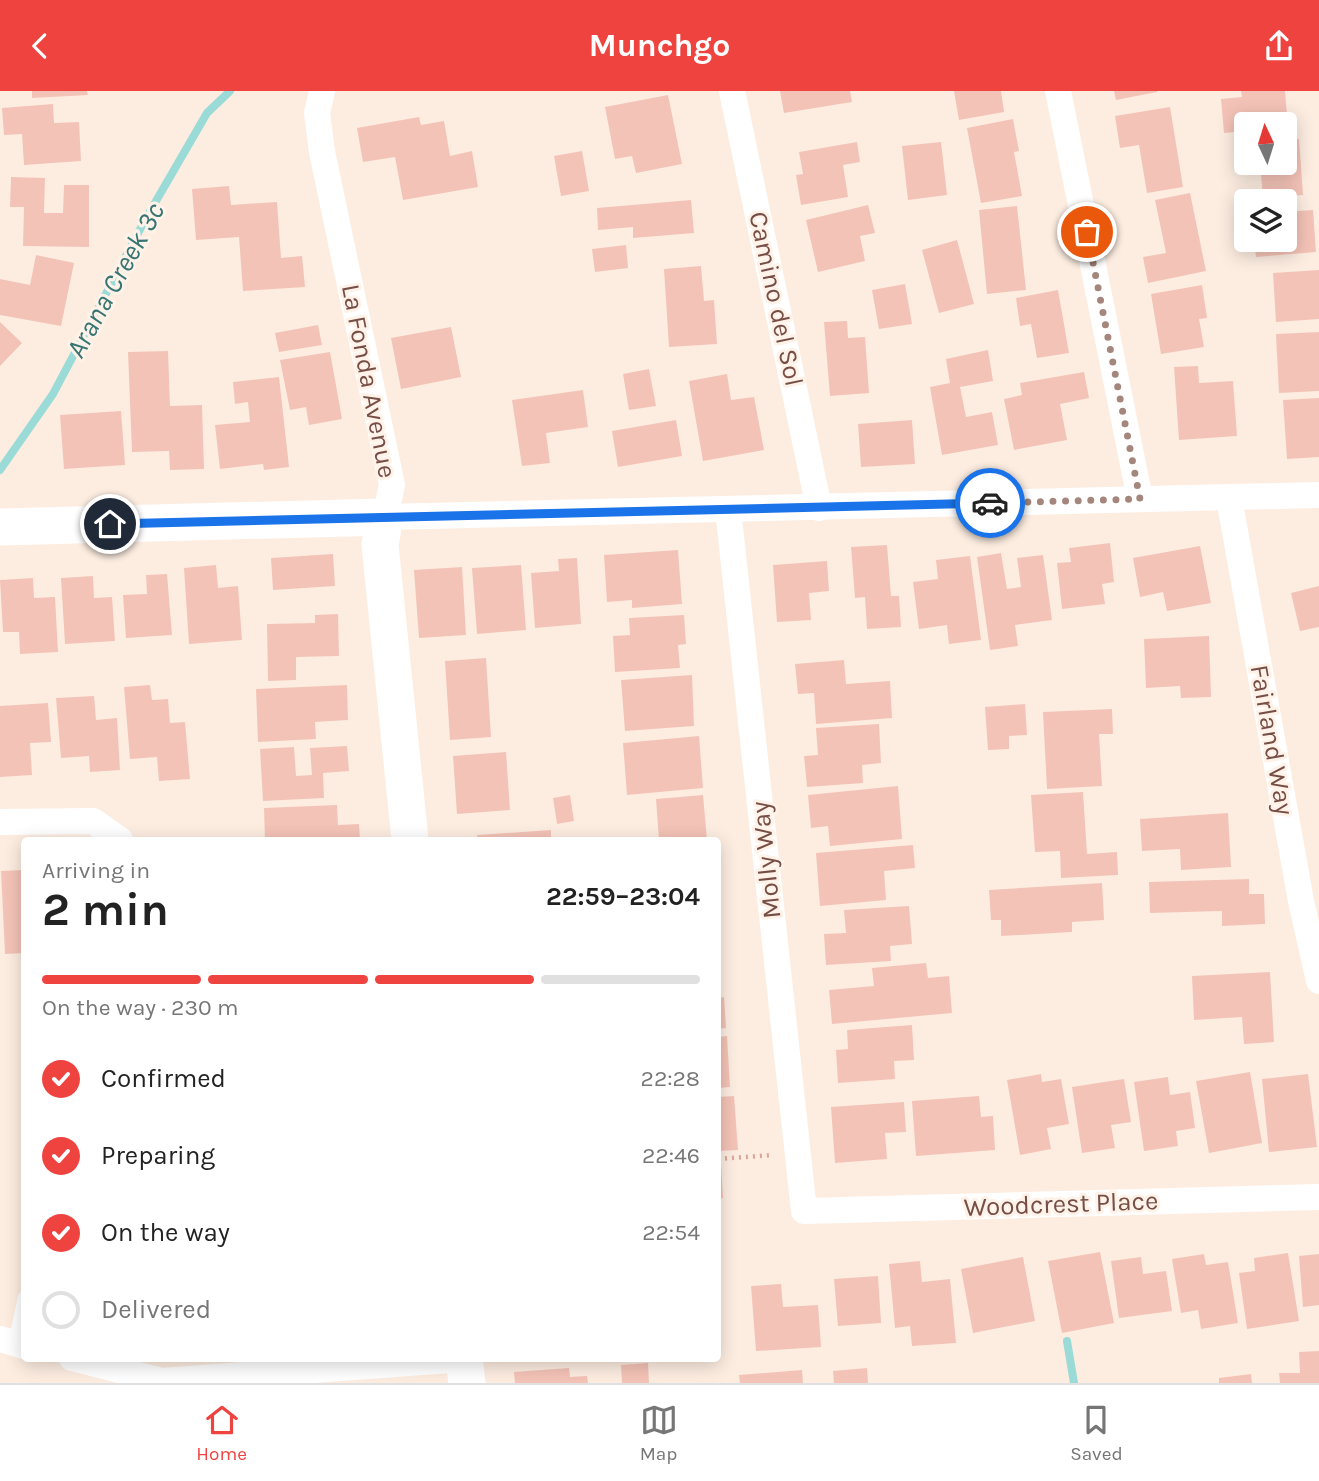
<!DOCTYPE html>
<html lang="en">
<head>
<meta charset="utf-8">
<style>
  :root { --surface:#fff; --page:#f2f2f2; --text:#222; --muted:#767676; --line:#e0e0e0; --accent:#ef433f }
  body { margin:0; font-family:Karla,sans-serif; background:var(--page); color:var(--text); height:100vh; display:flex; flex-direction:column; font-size:26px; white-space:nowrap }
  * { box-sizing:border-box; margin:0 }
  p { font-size:23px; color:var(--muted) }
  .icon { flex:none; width:38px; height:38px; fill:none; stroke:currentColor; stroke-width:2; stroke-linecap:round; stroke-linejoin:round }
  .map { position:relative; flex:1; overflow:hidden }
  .sheet { position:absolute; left:21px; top:746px; width:700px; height:525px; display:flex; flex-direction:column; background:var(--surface); border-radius:7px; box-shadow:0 4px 18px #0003 }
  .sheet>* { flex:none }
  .needle { width:46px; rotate:356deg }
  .buttons { position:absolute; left:1234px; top:21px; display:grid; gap:14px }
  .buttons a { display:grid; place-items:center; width:63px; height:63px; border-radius:7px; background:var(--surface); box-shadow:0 4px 18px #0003; font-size:35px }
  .pin { position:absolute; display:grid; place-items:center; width:60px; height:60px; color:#fff; margin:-30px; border:4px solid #fff; border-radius:50%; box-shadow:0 2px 7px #0007 }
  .courier { position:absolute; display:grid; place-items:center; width:70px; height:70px; margin:-35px; border:5px solid #1a73e8; border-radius:50%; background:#fff; color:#222; box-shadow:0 2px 9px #0007 }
  .summary em { font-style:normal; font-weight:700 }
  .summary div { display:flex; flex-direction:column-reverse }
  .summary { display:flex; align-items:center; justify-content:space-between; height:119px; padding:0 21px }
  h1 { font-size:46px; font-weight:700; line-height:52px }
  .bar { display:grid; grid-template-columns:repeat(4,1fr); gap:10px 7px; align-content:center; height:84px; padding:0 21px }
  .bar i { height:9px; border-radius:5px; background:var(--line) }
  .bar .active { background:var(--accent) }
  .bar p { grid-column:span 4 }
  ol { padding:0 21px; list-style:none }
  li { display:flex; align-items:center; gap:21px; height:77px }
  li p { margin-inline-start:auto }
  li .icon { padding:7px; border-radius:50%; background:var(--accent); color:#fff; stroke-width:4 }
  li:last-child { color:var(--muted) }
  li i { width:38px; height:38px; border:4px solid var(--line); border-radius:50% }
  header { display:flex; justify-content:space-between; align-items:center; height:91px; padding:0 21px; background:var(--accent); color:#fff; font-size:32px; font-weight:700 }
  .menu { display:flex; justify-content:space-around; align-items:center; height:98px; border-top:2px solid var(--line); background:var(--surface); font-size:19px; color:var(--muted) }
  .menu a { display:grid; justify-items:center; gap:4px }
  .menu .active { color:var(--accent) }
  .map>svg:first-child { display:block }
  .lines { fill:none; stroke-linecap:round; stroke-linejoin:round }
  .stream { stroke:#9adad7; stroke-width:8 }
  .building { fill:#f4c3b7 }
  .path { stroke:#d9a69a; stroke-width:4.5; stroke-dasharray:2 5; stroke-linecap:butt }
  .lane { stroke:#fff; stroke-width:12 }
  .street { stroke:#fff; stroke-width:26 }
  .secondary { stroke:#fff; stroke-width:37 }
  .done { stroke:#a5867c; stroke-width:7; stroke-dasharray:0 12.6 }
  .route { stroke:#1a73e8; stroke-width:9 }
  .labels { text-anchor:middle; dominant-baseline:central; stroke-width:6; stroke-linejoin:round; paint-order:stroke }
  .street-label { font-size:26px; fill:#764e46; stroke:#fff2e8 }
  .water-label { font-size:28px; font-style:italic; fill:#377573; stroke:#fff2e8 }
</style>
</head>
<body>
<header><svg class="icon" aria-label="back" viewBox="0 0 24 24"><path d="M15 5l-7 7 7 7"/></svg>Munchgo<svg class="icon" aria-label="share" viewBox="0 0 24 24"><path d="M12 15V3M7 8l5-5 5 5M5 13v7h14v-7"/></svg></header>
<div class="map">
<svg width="1319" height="1292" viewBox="0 0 1319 1292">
  <rect width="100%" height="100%" fill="#fdede1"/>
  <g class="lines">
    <g class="stream">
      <polyline points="0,379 53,303 145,129 207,22 230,0"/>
      <polyline points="1067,1250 1074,1292"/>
    </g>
  </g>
  <g class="building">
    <polygon points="32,0 87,0 88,4 32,7"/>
    <polygon points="780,0 850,0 852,11 784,22"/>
    <polygon points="954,0 1001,0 1004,21 959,29"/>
    <polygon points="1114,0 1157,0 1157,1 1116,9"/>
    <polygon points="1241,0 1285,0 1288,37 1284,37 1284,33 1246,33 1246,40 1224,42 1221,8 1242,6"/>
    <polygon points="668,4 682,73 636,82 632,65 615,68 605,16"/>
    <polygon points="53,13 54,32 79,31 81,70 24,74 22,43 4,44 2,17"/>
    <polygon points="1170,16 1183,96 1147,102 1139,54 1120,57 1115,25"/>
    <polygon points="419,26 421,34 444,30 450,65 472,60 478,96 403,109 395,66 363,71 357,37"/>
    <polygon points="1013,28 1019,60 1014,61 1022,105 981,112 967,37"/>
    <polygon points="1299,48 1303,104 1263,107 1261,83 1240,84 1237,52 1246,51 1246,72 1284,72 1284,49"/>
    <polygon points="857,51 860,71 843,74 848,106 801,114 796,84 803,83 799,61"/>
    <polygon points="941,51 947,104 908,109 902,55"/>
    <polygon points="582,60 589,100 561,105 554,65"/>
    <polygon points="11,86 45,87 44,122 63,122 64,94 89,94 89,156 23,155 24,116 10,116"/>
    <polygon points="229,95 231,114 277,111 281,167 302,165 305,196 243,200 239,146 196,149 192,98"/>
    <polygon points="1190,102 1206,180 1148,192 1143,166 1166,162 1155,109"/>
    <polygon points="691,109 694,142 633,147 633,136 598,139 597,117"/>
    <polygon points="868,114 875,142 860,145 865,170 818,181 806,129"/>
    <polygon points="1017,115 1026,199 987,203 979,119"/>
    <polygon points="1313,119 1316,161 1256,166 1254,149 1284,149 1284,121"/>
    <polygon points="957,149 974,213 939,222 922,159"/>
    <polygon points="626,154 628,177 595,181 592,158"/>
    <polygon points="36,164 74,172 61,235 0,224 0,188 30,194"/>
    <polygon points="701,175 704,210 714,209 717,253 669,256 664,178"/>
    <polygon points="1319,179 1319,228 1276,231 1273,182"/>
    <polygon points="905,193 912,233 879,238 872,199"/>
    <polygon points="1202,194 1207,227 1199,228 1204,256 1161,263 1151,203"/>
    <polygon points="1058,199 1069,262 1037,267 1031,233 1020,235 1016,207"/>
    <polygon points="847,230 848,247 865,246 869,302 830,305 824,231"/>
    <polygon points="0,231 22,252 0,275"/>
    <polygon points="318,234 322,254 279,261 275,242"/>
    <polygon points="451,236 461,286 401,298 391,247"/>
    <polygon points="1319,241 1319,300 1279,302 1276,243"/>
    <polygon points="988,259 993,290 960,296 966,326 992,321 998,354 942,364 930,296 950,292 946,268"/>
    <polygon points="168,260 170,315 202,314 204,378 170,379 169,360 132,361 128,261"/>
    <polygon points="330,261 342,328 309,334 306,316 290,319 280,269"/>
    <polygon points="1198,275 1199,292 1233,290 1237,345 1179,349 1174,276"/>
    <polygon points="649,278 656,315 629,319 623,283"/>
    <polygon points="1084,281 1089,307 1060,313 1067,349 1014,359 1004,308 1022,304 1020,292"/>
    <polygon points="727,283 731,309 754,306 764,359 703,370 689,290"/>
    <polygon points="279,286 289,376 264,379 263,373 220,378 215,334 250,331 248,311 235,313 233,291"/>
    <polygon points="583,299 588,336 546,342 550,372 522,375 512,309"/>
    <polygon points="1319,307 1319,366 1287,368 1283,309"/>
    <polygon points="121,320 125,374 64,378 60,324"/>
    <polygon points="676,329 682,365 618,376 612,340"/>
    <polygon points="912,329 915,373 861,376 858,333"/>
    <polygon points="1110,452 1114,491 1102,493 1105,513 1062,518 1057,472 1071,471 1069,457"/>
    <polygon points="887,454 891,505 899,505 901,536 867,538 865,506 855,507 851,456"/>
    <polygon points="1200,455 1211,512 1167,520 1163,501 1140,506 1133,467"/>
    <polygon points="678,459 682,513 632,517 632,509 607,511 604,464"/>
    <polygon points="1001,462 1007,498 1021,496 1017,467 1043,464 1052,529 1015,534 1018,555 990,559 977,466"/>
    <polygon points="333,463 335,495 273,499 271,467"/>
    <polygon points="970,465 981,549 949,553 947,534 919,538 913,491 938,488 936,469"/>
    <polygon points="577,467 581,533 535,537 531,482 559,480 558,468"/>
    <polygon points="827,470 829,500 809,502 811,529 777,531 773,474"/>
    <polygon points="216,474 218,497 238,495 242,549 189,553 184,477"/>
    <polygon points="521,474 526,539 477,543 472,477"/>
    <polygon points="462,476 466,544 419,547 414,479"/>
    <polygon points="167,483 172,544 126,547 123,504 147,503 146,484"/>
    <polygon points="93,485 94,507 112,506 115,550 65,553 61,487"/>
    <polygon points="33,487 34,507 55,506 58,561 20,563 19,541 3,541 0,489"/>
    <polygon points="1319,495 1319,536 1300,540 1291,502"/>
    <polygon points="338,523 339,565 296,566 296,589 268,590 267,533 315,532 315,524"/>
    <polygon points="684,524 686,553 678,554 680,577 615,581 613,545 630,544 629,527"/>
    <polygon points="1209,545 1211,606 1181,607 1180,595 1146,597 1144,548"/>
    <polygon points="486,567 491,646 450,649 445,570"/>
    <polygon points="844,569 846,593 890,590 892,627 816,633 814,602 798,603 795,573"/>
    <polygon points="692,584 694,635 625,640 621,589"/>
    <polygon points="150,594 152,609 168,608 170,632 185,631 190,688 159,690 157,666 130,668 124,596"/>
    <polygon points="347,594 348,629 315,631 316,648 258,651 256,598"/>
    <polygon points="94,605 96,629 117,627 120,679 90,681 89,665 61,667 56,607"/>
    <polygon points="48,612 51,651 30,652 32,684 0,686 0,615"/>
    <polygon points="1025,613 1027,644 1009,645 1009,658 988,659 985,616"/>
    <polygon points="1112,618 1113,643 1099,643 1102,695 1047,698 1043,621"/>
    <polygon points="879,633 881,672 862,674 863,692 807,696 804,665 818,664 816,637"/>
    <polygon points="699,645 703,697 627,704 623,652"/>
    <polygon points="347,655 349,680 323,682 324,707 263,710 260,658 294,656 296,685 312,684 310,657"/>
    <polygon points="506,661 510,719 457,723 453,665"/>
    <polygon points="898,695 902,748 830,755 828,735 811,737 808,704"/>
    <polygon points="1083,701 1087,763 1117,761 1118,784 1061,787 1060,760 1035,761 1031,704"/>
    <polygon points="570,704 574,730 557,733 553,707"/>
    <polygon points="703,704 707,749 659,749 656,708"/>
    <polygon points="337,714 338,734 359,733 360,749 265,749 264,717"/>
    <polygon points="1228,722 1231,776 1181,779 1180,758 1142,760 1140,728"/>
    <polygon points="551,739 551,749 478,749 477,744"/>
    <polygon points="913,754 915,777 884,780 886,809 820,815 816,762"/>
    <polygon points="24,779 24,862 5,863 1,780"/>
    <polygon points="1249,788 1249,803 1264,803 1265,833 1222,835 1222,820 1150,822 1149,791"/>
    <polygon points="1102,792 1104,829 1072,831 1072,841 1001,845 1001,829 991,829 989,799"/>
    <polygon points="909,815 912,853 890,855 891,870 826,874 824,843 846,842 844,819"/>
    <polygon points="926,872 928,887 949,885 952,922 832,933 829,899 874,895 872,877"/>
    <polygon points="1270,881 1274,951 1244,953 1242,926 1194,929 1192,885"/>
    <polygon points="724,906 726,937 718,938 718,907"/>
    <polygon points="912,934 914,969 894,970 895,988 838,992 836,959 848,958 847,939"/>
    <polygon points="727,945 730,996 718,997 718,946"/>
    <polygon points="1250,981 1262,1052 1209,1062 1196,990"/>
    <polygon points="1041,983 1042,991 1061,988 1069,1033 1047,1037 1051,1058 1020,1064 1007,989"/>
    <polygon points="1308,983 1317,1056 1269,1061 1262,988"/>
    <polygon points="1168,986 1170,1004 1190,1001 1195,1037 1176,1040 1178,1055 1144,1060 1134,991"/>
    <polygon points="1124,988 1131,1031 1111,1034 1115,1057 1082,1062 1072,996"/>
    <polygon points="734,1005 738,1059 718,1060 718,1006"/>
    <polygon points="979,1005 981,1026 993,1025 995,1059 916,1065 912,1010"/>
    <polygon points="904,1011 906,1041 885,1042 887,1068 835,1072 831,1016"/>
    <polygon points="718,1073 721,1073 723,1107 718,1108"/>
    <polygon points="1100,1161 1114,1232 1062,1242 1048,1170"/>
    <polygon points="1288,1162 1299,1230 1247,1238 1239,1182 1255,1180 1254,1167"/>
    <polygon points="1204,1163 1206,1174 1228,1171 1238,1232 1201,1238 1198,1219 1181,1222 1172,1168"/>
    <polygon points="1319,1163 1319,1214 1303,1216 1299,1165"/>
    <polygon points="1023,1166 1035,1230 973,1242 961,1178"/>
    <polygon points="1141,1166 1143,1183 1166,1180 1172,1220 1119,1227 1111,1170"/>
    <polygon points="920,1170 922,1191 950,1188 956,1252 912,1255 910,1235 895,1237 889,1173"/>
    <polygon points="878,1185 881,1232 838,1235 834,1188"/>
    <polygon points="781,1193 783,1216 818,1214 821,1256 756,1260 751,1195"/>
    <polygon points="1319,1260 1319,1292 1280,1292 1279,1282 1300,1282 1299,1261"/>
    <polygon points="648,1272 649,1292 622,1292 621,1274"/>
    <polygon points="569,1277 570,1286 587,1285 588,1292 515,1292 514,1281"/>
    <polygon points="867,1277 868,1292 834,1292 833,1280"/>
    <polygon points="802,1279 803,1292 740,1292 739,1284"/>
    <polygon points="1251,1283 1252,1292 1219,1292 1219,1287"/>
  </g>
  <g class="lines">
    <polyline class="path" points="718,1068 773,1064"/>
    <polyline class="lane" points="14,1252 24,1206"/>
    <g class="street">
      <polyline points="322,0 317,22 322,61 392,394 385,426 1319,404"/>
      <polyline points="732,0 819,417"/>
      <polyline points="1058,0 1140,408"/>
      <polyline points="1229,407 1301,810 1319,890"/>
      <polyline points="728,418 804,1120 1319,1106"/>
      <polyline points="0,731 93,730 120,749"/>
      <polyline points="0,1248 24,1255"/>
      <polyline points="72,1267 162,1290 464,1268"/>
    </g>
    <g class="secondary">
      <polyline points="0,436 385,426 380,454 410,749"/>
      <polyline points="464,1267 467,1292"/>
    </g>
  </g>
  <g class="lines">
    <polyline class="done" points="990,412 1140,408 1087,141"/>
    <polyline class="route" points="110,433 990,412"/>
  </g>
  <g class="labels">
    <g class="street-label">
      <text transform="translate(776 208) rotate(78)">Camino del Sol</text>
      <text transform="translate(369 290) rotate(79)">La Fonda Avenue</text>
      <text transform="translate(1272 649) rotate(80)">Fairland Way</text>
      <text transform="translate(766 769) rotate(-96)">Molly Way</text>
      <text transform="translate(1061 1113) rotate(-2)">Woodcrest Place</text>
    </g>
    <g class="water-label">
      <text transform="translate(115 189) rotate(-61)">Arana Creek 3c</text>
    </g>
  </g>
</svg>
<div class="buttons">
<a><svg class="needle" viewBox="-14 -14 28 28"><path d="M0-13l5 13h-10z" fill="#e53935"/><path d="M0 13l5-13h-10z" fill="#767676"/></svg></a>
<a><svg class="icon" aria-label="layers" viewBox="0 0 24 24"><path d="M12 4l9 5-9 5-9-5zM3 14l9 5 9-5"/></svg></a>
</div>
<div class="pin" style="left:1087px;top:141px;background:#ea580c"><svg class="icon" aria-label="bag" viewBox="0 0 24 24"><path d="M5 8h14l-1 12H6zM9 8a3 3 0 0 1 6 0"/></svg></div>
<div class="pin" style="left:110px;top:433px;background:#1f2937"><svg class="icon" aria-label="home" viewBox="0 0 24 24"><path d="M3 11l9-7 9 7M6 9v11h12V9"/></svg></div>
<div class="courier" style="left:990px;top:412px"><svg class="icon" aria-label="car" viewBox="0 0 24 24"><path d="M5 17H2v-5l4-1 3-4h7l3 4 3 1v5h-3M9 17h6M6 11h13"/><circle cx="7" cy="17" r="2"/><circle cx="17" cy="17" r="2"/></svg></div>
<section class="sheet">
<div class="summary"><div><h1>2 min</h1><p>Arriving in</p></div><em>22:59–23:04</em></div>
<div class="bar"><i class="active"></i><i class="active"></i><i class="active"></i><i></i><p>On the way · 230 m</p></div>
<ol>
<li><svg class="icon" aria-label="check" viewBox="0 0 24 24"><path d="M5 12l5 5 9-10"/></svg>Confirmed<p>22:28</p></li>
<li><svg class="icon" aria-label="check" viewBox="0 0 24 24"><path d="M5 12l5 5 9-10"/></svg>Preparing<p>22:46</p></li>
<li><svg class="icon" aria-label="check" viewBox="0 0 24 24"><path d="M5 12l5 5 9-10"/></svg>On the way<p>22:54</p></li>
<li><i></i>Delivered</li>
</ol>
</section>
</div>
<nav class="menu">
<a class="active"><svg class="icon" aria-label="home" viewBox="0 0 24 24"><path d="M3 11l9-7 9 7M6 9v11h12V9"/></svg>Home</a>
<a><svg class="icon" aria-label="map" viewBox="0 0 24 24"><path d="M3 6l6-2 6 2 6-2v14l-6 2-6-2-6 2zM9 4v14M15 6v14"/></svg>Map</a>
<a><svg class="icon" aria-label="saved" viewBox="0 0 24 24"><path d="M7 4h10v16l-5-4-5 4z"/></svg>Saved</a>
</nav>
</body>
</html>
